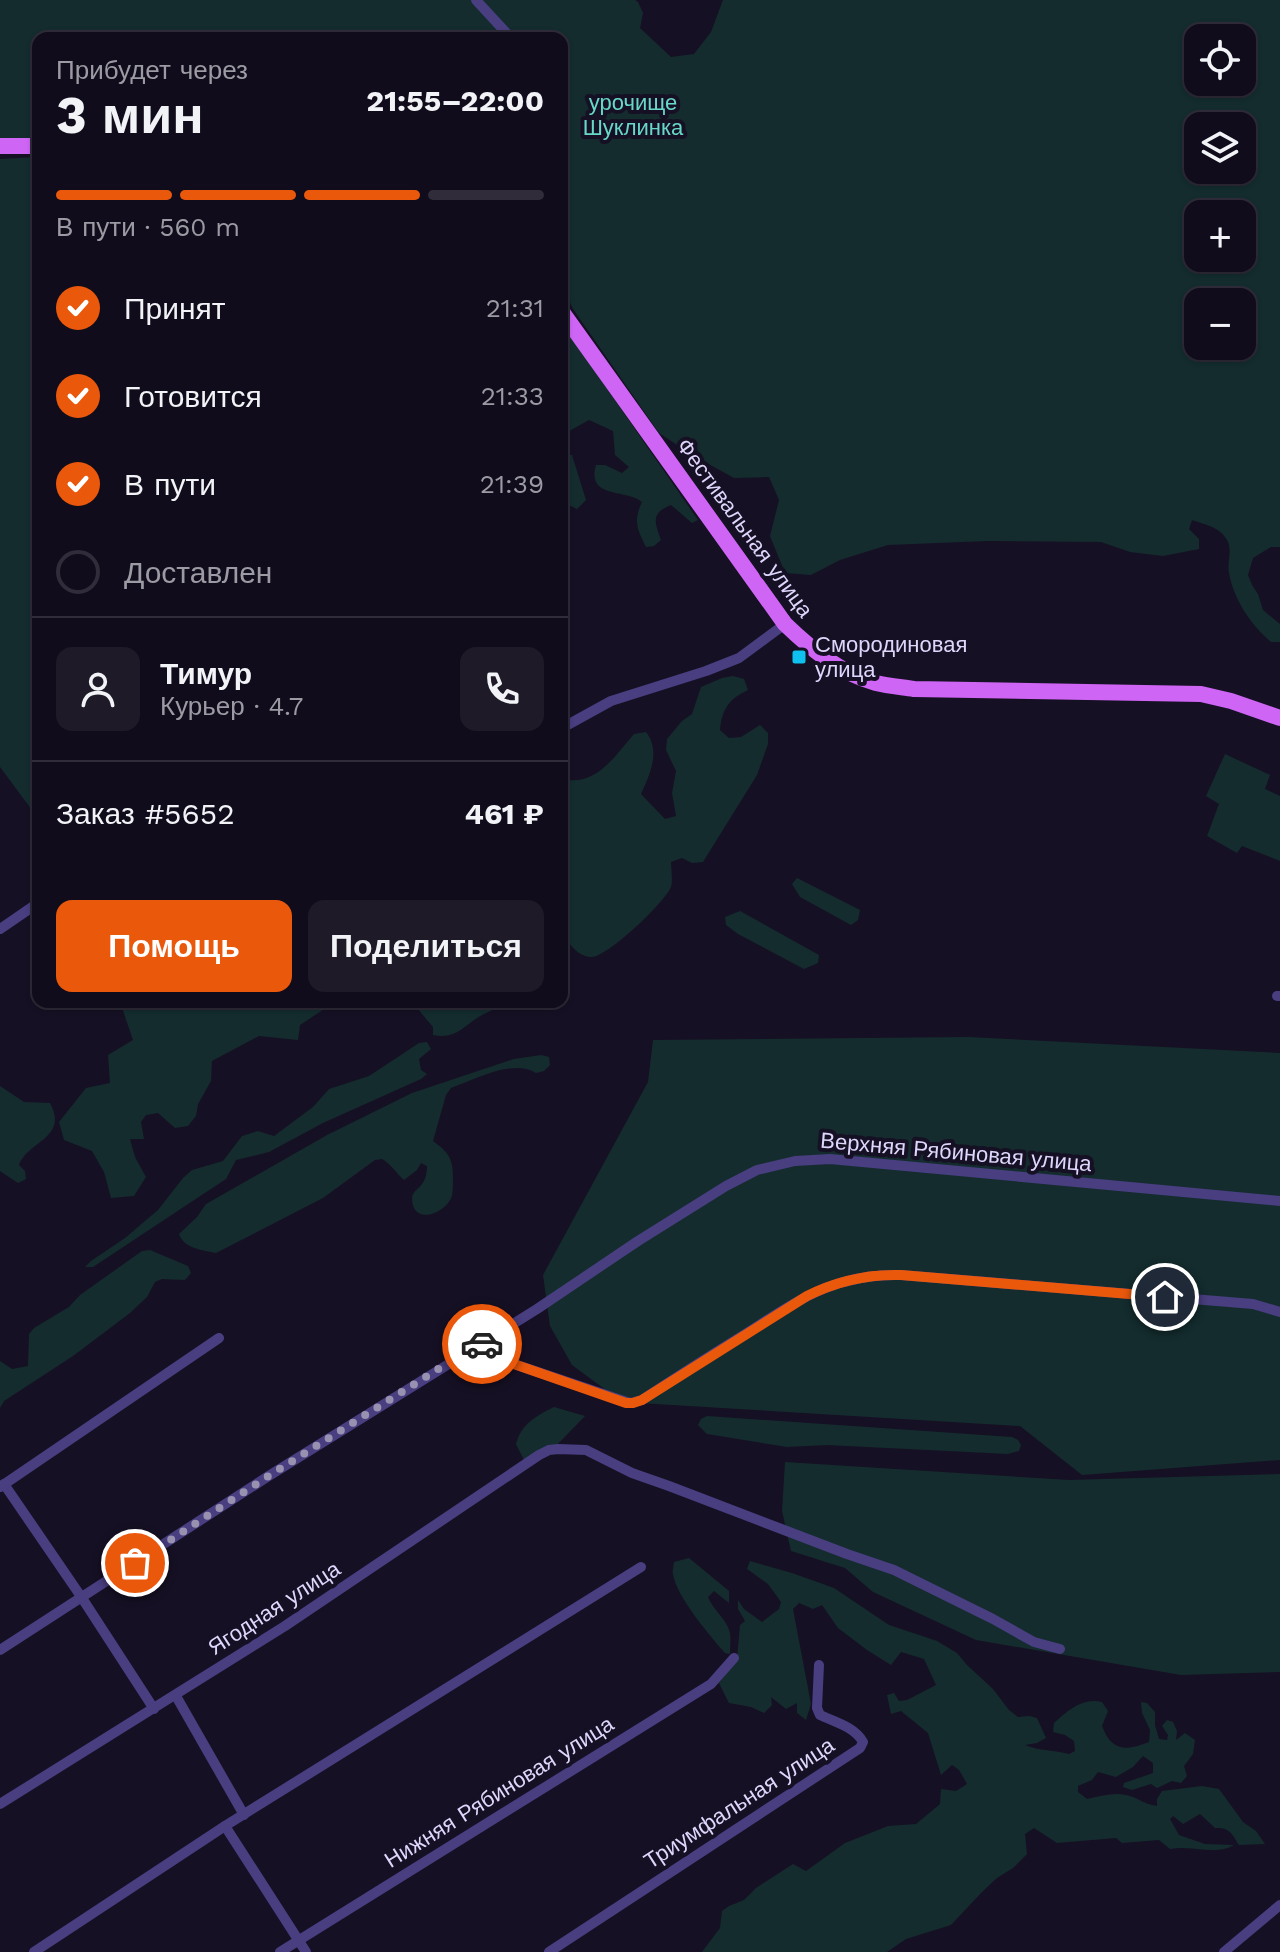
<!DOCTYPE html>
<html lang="ru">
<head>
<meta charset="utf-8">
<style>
  :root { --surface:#100c1b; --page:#1e1a28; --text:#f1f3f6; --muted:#9c9ba3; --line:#302c3a; --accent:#ea580c }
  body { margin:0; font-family:"Work Sans",sans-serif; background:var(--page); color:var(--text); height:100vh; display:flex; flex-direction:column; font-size:30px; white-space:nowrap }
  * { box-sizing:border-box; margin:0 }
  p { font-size:26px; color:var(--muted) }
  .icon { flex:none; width:44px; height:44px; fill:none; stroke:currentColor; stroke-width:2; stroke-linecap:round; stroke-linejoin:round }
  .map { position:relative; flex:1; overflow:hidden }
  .drawer { position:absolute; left:32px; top:32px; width:536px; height:976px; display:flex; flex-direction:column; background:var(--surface); border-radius:16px; box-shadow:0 2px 6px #0004,0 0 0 2px var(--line) }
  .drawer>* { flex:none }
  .tools { position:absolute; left:1184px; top:24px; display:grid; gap:16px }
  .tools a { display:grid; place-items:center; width:72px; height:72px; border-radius:16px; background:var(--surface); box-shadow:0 2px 6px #0004,0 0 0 2px var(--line); font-size:40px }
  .pin { position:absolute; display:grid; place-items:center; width:68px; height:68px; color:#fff; margin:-34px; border:4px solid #fff; border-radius:50%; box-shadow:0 2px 8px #0007 }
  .courier { position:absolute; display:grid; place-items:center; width:80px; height:80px; margin:-40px; border:6px solid #ea580c; border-radius:50%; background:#fff; color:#222; box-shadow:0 2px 10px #0007 }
  .overview em { font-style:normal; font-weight:700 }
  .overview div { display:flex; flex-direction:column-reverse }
  .overview { display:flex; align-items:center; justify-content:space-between; height:136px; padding:0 24px }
  h1 { font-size:52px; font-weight:700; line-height:60px }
  .bar { display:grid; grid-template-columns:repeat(4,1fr); gap:12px 8px; align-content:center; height:96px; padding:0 24px }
  .bar i { height:10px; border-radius:6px; background:var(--line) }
  .bar .active { background:var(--accent) }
  .bar p { grid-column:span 4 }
  .line { display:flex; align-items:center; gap:20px; padding:0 24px; border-top:2px solid var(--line) }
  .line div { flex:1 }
  .round { display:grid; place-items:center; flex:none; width:84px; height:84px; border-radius:16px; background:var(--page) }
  ol { padding:0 24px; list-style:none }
  li { display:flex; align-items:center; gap:24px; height:88px }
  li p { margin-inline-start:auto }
  li .icon { padding:8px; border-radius:50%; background:var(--accent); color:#fff; stroke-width:4 }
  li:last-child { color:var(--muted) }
  li i { width:44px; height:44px; border:4px solid var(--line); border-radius:50% }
  .primary-button { display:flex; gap:16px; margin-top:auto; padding:16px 24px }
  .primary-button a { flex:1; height:92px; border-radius:16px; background:var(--accent); color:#fff; font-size:32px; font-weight:700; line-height:92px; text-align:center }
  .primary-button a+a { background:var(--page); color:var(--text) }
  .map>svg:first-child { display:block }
  .green { fill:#142c2e; fill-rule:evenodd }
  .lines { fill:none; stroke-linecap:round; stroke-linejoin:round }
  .street { stroke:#483e80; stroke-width:10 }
  .primary { stroke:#cf65f5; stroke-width:16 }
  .done { stroke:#9991b0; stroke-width:8; stroke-dasharray:0 14.4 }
  .route { stroke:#ea580c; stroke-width:10 }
  .poi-dot { fill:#0fc1ef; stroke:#161024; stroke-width:3 }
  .labels { text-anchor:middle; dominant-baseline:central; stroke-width:8; stroke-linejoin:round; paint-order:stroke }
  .park-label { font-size:22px; fill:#67d8c8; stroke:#161024 }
  .street-label { font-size:22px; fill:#dfd6fc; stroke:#161024 }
  .poi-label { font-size:22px; fill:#dfd6fc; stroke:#161024; text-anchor:start }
</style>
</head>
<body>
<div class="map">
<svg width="1280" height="1952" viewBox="0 0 1280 1952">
  <rect width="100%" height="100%" fill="#161024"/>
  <g class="green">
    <path d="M0,0H635L638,2L643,13L640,28L671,57L694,54L711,32L723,0H1280V547H1271L1253,558L1248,575L1252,585L1258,594L1263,610L1280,624V642H1271C1251,625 1234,600 1229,573C1227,563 1232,551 1228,542C1221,527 1206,525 1192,520L1189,529L1199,539V549L1163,556L1130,552L1101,542L987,541L888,545L840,560L811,575L785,573L770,536L779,500L769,477L734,478L694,456L659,433L573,309L562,286V38H38V144L0,143ZM1198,38H1242V82H1198ZM1198,126H1242V170H1198ZM1198,214H1242V258H1198ZM1198,302H1242V346H1198Z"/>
    <polygon points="38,157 38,718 30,722 38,739 38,829 29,806 0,767 0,159"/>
    <path d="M562,324L698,520L692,523L671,505C650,513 655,523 661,540L654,546L646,547C637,529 633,521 642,502C626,489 586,499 596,465H605L622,473L629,467L615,455L613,431L589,420L562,435Z"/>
    <polygon points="562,455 572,455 586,500 577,509 571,506 562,511"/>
    <path d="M733,676L744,679L748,690C729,699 722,709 720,730L729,738L741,737L760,725L768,733V744L757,775L703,862L692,863L682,858L671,862C671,869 673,880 671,887C665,902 607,958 591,957C577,956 570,944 562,934V779C596,787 614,757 634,734L646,732C661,751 650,774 641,794L665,819L676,816L672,793L676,771L666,750L667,739L682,721L692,714L701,687L722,678Z"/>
    <polygon points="1225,754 1270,775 1265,789 1280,796 1280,861 1242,846 1237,853 1207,836 1219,804 1206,796"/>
    <polygon points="797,878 860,910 858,920 851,925 800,897 792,884"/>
    <polygon points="740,911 819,955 818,963 804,969 738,934 726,925 725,917"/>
    <polygon points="120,1002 335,1002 300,1025 298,1040 259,1036 212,1061 211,1081 198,1104 196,1116 188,1126 175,1128 158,1113 146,1115 141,1122 144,1139 130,1139 135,1157 146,1177 134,1196 111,1198 104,1172 92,1151 64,1140 59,1122 86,1088 110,1083 108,1055 133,1040"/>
    <path d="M412,1002H514C504,1006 494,1009 484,1014C464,1024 458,1040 433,1035V1027Z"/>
    <polygon points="968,1037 1280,1053 1280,1460 1082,1475 1020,1426 622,1402 572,1365 550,1326 543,1275 648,1082 653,1040"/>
    <polygon points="427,1042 431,1049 419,1059 421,1070 427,1074 421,1079 323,1123 269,1152 236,1160 226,1179 93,1267 85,1267 91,1261 125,1238 158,1210 183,1178 192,1170 223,1161 242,1136 258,1131 274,1136 313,1107 329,1089 369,1076 419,1043"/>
    <path d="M541,1055L549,1057L550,1065L544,1071L536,1073C514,1058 474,1080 451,1088L446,1095L433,1141C448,1152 453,1158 453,1177C453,1183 453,1191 452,1196C446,1214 413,1226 412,1199C412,1191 418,1190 422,1184C426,1179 427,1172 427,1166L421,1163L417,1170L404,1180C396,1173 391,1164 382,1159L375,1160L323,1198L216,1253C203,1250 184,1249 179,1234L197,1217L206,1204L327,1135L412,1093L514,1059Z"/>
    <path d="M0,1086L24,1102L50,1103C69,1138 28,1141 19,1165L25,1171L26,1179L18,1183L0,1171Z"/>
    <polygon points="150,1250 188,1266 191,1273 185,1280 162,1279 155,1282 147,1297 130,1313 73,1356 4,1401 0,1408 0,1361 12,1369 28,1366 29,1334 34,1328 69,1307 80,1295 142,1251"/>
    <path d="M554,1407L585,1416L552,1450L524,1460L516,1444C521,1424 536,1416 554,1407Z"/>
    <polygon points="707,1416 1012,1437 1018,1440 1021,1445 1019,1451 1008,1454 827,1445 787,1447 707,1434 698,1425 701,1419"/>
    <polygon points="785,1462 1069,1480 1280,1474 1280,1672 1181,1675 976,1640 873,1592 845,1568 791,1551 782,1511"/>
    <path d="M689,1558L729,1591V1603L714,1591L708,1597C713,1610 727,1619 730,1633C731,1639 730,1647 730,1654L725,1653C710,1636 676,1596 673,1574C672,1572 674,1564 674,1562Z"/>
    <path d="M750,1561L792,1573L834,1588L889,1625L937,1641L957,1653L967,1665L993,1689L1009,1710L1018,1717L1029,1716L1037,1718L1046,1738L1037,1743L1025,1745C1040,1751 1054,1750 1069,1754L1075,1751L1074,1741L1065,1735L1053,1732L1054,1723C1068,1710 1083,1697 1102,1702L1108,1711L1102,1726C1112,1752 1126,1751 1149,1742L1150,1730L1142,1713L1141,1702L1147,1703L1155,1712V1725L1159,1739L1167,1740L1168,1735L1162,1726L1167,1720L1173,1722L1177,1731L1176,1740L1185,1733L1195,1740L1193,1754L1184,1766L1187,1776L1181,1783L1172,1781L1157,1788L1151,1784L1132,1790L1123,1787L1124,1783L1153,1773V1763L1143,1756L1133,1767L1116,1777L1098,1772L1092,1780L1078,1786V1792L1087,1799C1100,1796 1114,1792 1126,1795C1137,1797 1143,1804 1157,1806V1799L1162,1791L1202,1786L1219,1789L1243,1822L1256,1831L1265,1844L1239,1845C1232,1834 1230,1827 1215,1828L1200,1814L1183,1824L1173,1816L1170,1819L1179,1835L1205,1844L1234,1845C1216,1856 1191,1845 1170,1849L1159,1840L1122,1843L1116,1838L1057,1843L1034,1828L1025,1834L1027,1854L1013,1868L997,1878L982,1892L951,1925L906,1939L887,1952H702L720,1928L722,1911L729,1906L744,1900L756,1888L793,1864L806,1871L845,1843L888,1826L916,1824L940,1804L941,1789L956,1791L967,1784L959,1770L952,1765L941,1775L928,1733L901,1711L891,1714L887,1695L894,1693L899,1701L907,1700L936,1685L924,1659L901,1652L891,1665L867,1650L838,1628L822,1605L813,1609L799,1603L793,1609L811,1704L806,1720L797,1713V1703L786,1709L771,1697L772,1705L764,1713L751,1707L729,1703L719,1683L737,1659L740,1625L745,1621L738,1609V1600L744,1609L762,1622L779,1609L781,1602L768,1584L747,1569Z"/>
  </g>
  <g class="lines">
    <g class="street">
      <polyline points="476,0 511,38"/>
      <polyline points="562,728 611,701 706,671 739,658 785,624"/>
      <polyline points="0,929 38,903"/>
      <polyline points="1277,996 1280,996"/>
      <path d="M481,1343L491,1353L502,1360L630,1403L642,1400C675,1378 708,1357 742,1336C796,1302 833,1273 901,1275L1253,1304L1280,1312"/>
      <polyline points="4,1484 82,1598 154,1709"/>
      <polyline points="0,1487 219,1338"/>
      <polyline points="0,1650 267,1477 537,1309 638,1241 726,1186 757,1170 795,1161 830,1159 1280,1201"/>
      <polyline points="176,1696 244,1815"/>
      <polyline points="0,1804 285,1626 539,1455 549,1450 558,1449 586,1450 632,1473 669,1486 847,1554 894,1570 993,1619 1034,1642 1060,1649"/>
      <polyline points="225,1826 306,1952"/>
      <polyline points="34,1952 225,1826 641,1567"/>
      <polyline points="280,1952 711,1684 734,1658"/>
      <path d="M549,1952L860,1748L863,1742C855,1727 835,1722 820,1715L817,1708L819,1665"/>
      <polyline points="1224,1952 1280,1905"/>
    </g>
    <g class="primary">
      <polyline points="0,146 38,146"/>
      <path d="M562,312L785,624C811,649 840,673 876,683C888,686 901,687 914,689L1201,694L1231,701L1280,718"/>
    </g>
  </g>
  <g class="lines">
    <polyline class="done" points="135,1563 267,1477 459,1356 481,1343 482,1344"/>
    <path class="route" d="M482,1344L491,1353L502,1360L626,1403H633L642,1400L807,1296C837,1281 867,1274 901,1275L1165,1297"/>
  </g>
  <rect class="poi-dot" x="791" y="649" width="16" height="16" rx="4"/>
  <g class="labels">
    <g class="park-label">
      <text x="633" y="102">урочище<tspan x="633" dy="25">Шуклинка</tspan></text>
    </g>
    <g class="street-label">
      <text transform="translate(745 528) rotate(54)">Фестивальная улица</text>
      <text transform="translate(956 1152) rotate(5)">Верхняя Рябиновая улица</text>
      <text transform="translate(274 1608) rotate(-33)">Ягодная улица</text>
      <text transform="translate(499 1792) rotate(-32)">Нижняя Рябиновая улица</text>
      <text transform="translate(739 1803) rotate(-33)">Триумфальная улица</text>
    </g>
    <g class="poi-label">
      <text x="815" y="644">Смородиновая<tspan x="815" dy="25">улица</tspan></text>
    </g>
  </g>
</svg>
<div class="tools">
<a><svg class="icon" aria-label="locate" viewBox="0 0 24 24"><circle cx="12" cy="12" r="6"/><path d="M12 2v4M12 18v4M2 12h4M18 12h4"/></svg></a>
<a><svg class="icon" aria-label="layers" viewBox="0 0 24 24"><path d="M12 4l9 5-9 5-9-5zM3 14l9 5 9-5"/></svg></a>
<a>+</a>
<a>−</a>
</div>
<div class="pin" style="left:135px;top:1563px;background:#ea580c"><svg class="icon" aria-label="bag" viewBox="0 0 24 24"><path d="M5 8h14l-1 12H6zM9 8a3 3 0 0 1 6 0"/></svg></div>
<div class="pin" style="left:1165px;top:1297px;background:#1f2937"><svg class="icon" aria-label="home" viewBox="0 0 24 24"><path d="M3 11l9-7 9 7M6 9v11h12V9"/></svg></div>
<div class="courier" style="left:482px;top:1344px"><svg class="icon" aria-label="car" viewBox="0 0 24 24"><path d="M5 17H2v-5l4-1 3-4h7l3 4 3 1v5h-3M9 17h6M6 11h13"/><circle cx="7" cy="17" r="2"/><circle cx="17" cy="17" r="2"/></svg></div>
<section class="drawer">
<div class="overview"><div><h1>3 мин</h1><p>Прибудет через</p></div><em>21:55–22:00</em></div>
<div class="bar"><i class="active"></i><i class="active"></i><i class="active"></i><i></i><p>В пути · 560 m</p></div>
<ol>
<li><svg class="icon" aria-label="check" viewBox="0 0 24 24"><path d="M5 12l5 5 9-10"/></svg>Принят<p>21:31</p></li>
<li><svg class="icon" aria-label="check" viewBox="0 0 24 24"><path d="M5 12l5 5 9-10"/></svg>Готовится<p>21:33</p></li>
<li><svg class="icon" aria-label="check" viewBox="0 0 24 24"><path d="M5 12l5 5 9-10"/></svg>В пути<p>21:39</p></li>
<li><i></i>Доставлен</li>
</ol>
<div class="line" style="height:144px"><a class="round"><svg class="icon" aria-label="person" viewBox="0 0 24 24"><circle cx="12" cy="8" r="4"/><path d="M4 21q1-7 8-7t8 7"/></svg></a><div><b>Тимур</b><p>Курьер · 4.7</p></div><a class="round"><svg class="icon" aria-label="phone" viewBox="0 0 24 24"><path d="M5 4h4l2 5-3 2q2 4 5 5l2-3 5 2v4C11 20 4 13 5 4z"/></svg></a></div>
<div class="line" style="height:104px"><div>Заказ #5652</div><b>461 ₽</b></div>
<div class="primary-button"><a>Помощь</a><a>Поделиться</a></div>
</section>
</div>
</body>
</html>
